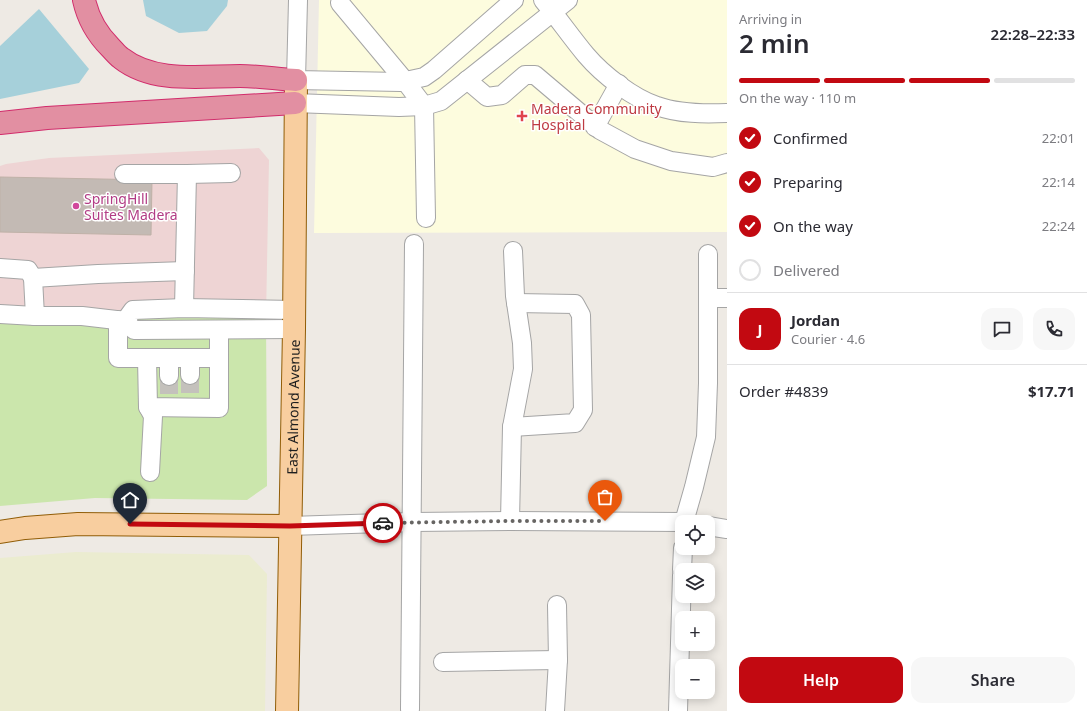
<!DOCTYPE html>
<html lang="en">
<head>
<meta charset="utf-8">
<style>
  :root { --surface:#fff; --page:#f7f7f7; --text:#2b2b33; --muted:#7c7c81; --line:#e1e1e2; --accent:#c20911 }
  body { margin:0; font-family:"Noto Sans",sans-serif; background:var(--page); color:var(--text); height:100vh; display:flex; flex-direction:column; font-size:15px; white-space:nowrap }
  * { box-sizing:border-box; margin:0 }
  p { font-size:13px; color:var(--muted) }
  .icon { flex:none; width:22px; height:22px; fill:none; stroke:currentColor; stroke-width:2; stroke-linecap:round; stroke-linejoin:round }
  .map { position:relative; flex:1; overflow:hidden }
  .sheet { display:flex; flex-direction:column; background:var(--surface); width:360px }
  .sheet>* { flex:none }
  .fabs { position:absolute; left:675px; top:515px; display:grid; gap:8px }
  .fabs a { display:grid; place-items:center; width:40px; height:40px; border-radius:8px; background:var(--surface); box-shadow:0 2px 10px #0003; font-size:20px }
  .pin { position:absolute; display:grid; place-items:center; width:34px; height:34px; color:#fff; margin:-41px -17px; border-radius:50% 50% 50% 0; rotate:-45deg; box-shadow:0 0 4px #0007 }
  .pin .icon { rotate:45deg }
  .courier { position:absolute; display:grid; place-items:center; width:40px; height:40px; margin:-20px; border:3px solid #c20911; border-radius:50%; background:#fff; color:#222; box-shadow:0 1px 5px #0007 }
  .summary em { font-style:normal; font-weight:600 }
  .summary div { display:flex; flex-direction:column-reverse }
  .summary { display:flex; align-items:center; justify-content:space-between; height:68px; padding:0 12px }
  h1 { font-size:26px; font-weight:600; line-height:30px }
  .bar { display:grid; grid-template-columns:repeat(4,1fr); gap:6px 4px; align-content:center; height:48px; padding:0 12px }
  .bar i { height:5px; border-radius:3px; background:var(--line) }
  .bar .selected { background:var(--accent) }
  .bar p { grid-column:span 4 }
  .line { display:flex; align-items:center; gap:10px; padding:0 12px; border-top:1px solid var(--line) }
  .line div { flex:1 }
  .round { display:grid; place-items:center; flex:none; width:42px; height:42px; border-radius:12px; background:var(--page) }
  ol { padding:0 12px; list-style:none }
  li { display:flex; align-items:center; gap:12px; height:44px }
  li p { margin-inline-start:auto }
  li .icon { padding:4px; border-radius:50%; background:var(--accent); color:#fff; stroke-width:4 }
  li:last-child { color:var(--muted) }
  li i { width:22px; height:22px; border:2px solid var(--line); border-radius:50% }
  .button { display:flex; gap:8px; margin-top:auto; padding:8px 12px }
  .button a { flex:1; height:46px; border-radius:12px; background:var(--accent); color:#fff; font-size:16px; font-weight:600; line-height:46px; text-align:center }
  .button a+a { background:var(--page); color:var(--text) }
  main { display:flex; flex:1; min-height:0 }
  .map>svg:first-child { display:block }
  .commercial { fill:#eed4d4 }
  .education { fill:#fdfcde }
  .farmland { fill:#ebecd0 }
  .grass { fill:#cbe6ac }
  .water { fill:#a6d0da }
  .building { fill:#c3bab4; stroke:#bfb1a7 }
  .lines { fill:none; stroke-linecap:round; stroke-linejoin:round }
  .minor-tunnel { stroke:#c4c1bc; stroke-width:18; stroke-dasharray:18 9; stroke-linecap:butt }
  .minor-casing { stroke:#a5a5a5; stroke-width:20 }
  .major-casing { stroke:#915d07; stroke-width:24 }
  .highway-casing { stroke:#d12c6b; stroke-width:24 }
  .minor { stroke:#fff; stroke-width:18 }
  .major { stroke:#f8ce9f; stroke-width:22 }
  .highway { stroke:#e28fa2; stroke-width:22 }
  .done { stroke:#676563; stroke-width:4; stroke-dasharray:0 7.2 }
  .route { stroke:#c20911; stroke-width:5 }
  .health-dot { fill:#e0444e; stroke:#fff; stroke-width:1.5 }
  .hotel-dot { fill:#d1479c; stroke:#fff; stroke-width:1.5 }
  .labels { text-anchor:middle; dominant-baseline:central; stroke-width:3; stroke-linejoin:round; paint-order:stroke }
  .health-label { font-size:14px; fill:#be3a42; stroke:#fff; text-anchor:start }
  .hotel-label { font-size:14px; fill:#b23c85; stroke:#fff; text-anchor:start }
  .street-label { font-size:14px; fill:#1e1e1e; stroke:#fff }
</style>
</head>
<body>
<main>
<div class="map">
<svg width="727" height="711" viewBox="0 0 727 711">
  <rect width="100%" height="100%" fill="#eeeae4"/>
  <polygon class="commercial" points="259,148 269,160 266,317 0,320 0,166 6,164 49,158"/>
  <polygon class="education" points="319,0 727,0 727,232 314,233"/>
  <polygon class="farmland" points="76,552 249,555 267,574 265,711 0,711 0,558"/>
  <polygon class="grass" points="266,317 267,486 247,500 95,498 0,506 0,320"/>
  <g class="water">
    <polygon points="143,0 228,0 227,6 207,31 179,33 146,16"/>
    <polygon points="39,9 89,69 79,83 0,99 0,46"/>
  </g>
  <polygon class="building" points="0,177 152,180 151,235 0,232"/>
  <g class="lines">
    <g class="minor-tunnel">
      <polyline points="190,375 190,401"/>
      <polyline points="169,376 169,400"/>
    </g>
    <defs>
      <g id="minor">
        <polyline points="298,0 296,80 401,82 424,77 434,70 514,0"/>
        <path d="M543,0C558,18 571,37 586,55C603,75 633,98 657,106C679,114 704,114 727,113"/>
        <polyline points="340,3 405,81 424,106 426,218"/>
        <polyline points="467,80 487,97 502,95 525,75 535,75 600,130 635,149 671,161 713,167 727,163"/>
        <polyline points="295,103 399,107 424,106 441,101 568,0"/>
        <polyline points="595,127 619,84"/>
        <polyline points="124,174 187,174 184,308"/>
        <polyline points="187,174 231,173"/>
        <polyline points="0,268 28,270 33,278"/>
        <polyline points="708,298 727,298"/>
        <polyline points="0,314 35,316 82,316 125,321 134,330 294,329"/>
        <polyline points="35,316 33,278 98,274 185,271"/>
        <polyline points="118,320 118,358 219,358 219,330"/>
        <polyline points="125,321 133,310 184,308 294,310"/>
        <polyline points="147,358 148,407 219,408 219,358"/>
        <polyline points="190,358 190,375"/>
        <polyline points="169,376 169,358"/>
        <polyline points="148,407 153,416 150,472"/>
        <polyline points="512,427 575,423 583,410 581,315 575,304 516,303"/>
        <polyline points="510,521 512,427 523,369 522,343 515,296 513,251"/>
        <polyline points="684,522 694,487 706,437 708,383 708,254"/>
        <polyline points="290,526 412,522 510,521 684,522"/>
        <polyline points="708,526 727,529"/>
        <polyline points="682,570 683,548"/>
        <polyline points="443,662 558,660"/>
        <polyline points="410,709 414,244"/>
        <polyline points="555,711 558,660 557,605"/>
        <polyline points="678,711 682,575"/>
      </g>
      <g id="major">
        <polyline points="0,532 25,528 78,524 290,526"/>
        <path id="s1" d="M287,711L294,329L296,80"/>
      </g>
      <g id="highway">
        <path d="M84,0C88,18 97,34 110,47C114,51 117,55 121,58C154,84 202,76 240,76C259,76 277,79 296,80"/>
        <polyline points="0,123 47,118 295,103"/>
      </g>
    </defs>
    <use href="#minor" class="minor-casing"/>
    <use href="#major" class="major-casing"/>
    <use href="#highway" class="highway-casing"/>
    <use href="#minor" class="minor"/>
    <use href="#major" class="major"/>
    <use href="#highway" class="highway"/>
  </g>
  <g class="lines">
    <polyline class="done" points="383,523 510,521 605,521"/>
    <polyline class="route" points="130,524 290,526 383,523"/>
  </g>
  <path class="health-dot" d="M520 110h4v4h4v4h-4v4h-4v-4h-4v-4h4z"/>
  <circle class="hotel-dot" cx="76" cy="206" r="4"/>
  <g class="labels">
    <g class="health-label">
      <text x="531" y="108">Madera Community<tspan x="531" dy="16">Hospital</tspan></text>
    </g>
    <g class="hotel-label">
      <text x="84" y="198">SpringHill<tspan x="84" dy="16">Suites Madera</tspan></text>
    </g>
    <g class="street-label">
      <text stroke="none"><textPath href="#s1" startOffset="304">East Almond Avenue</textPath></text>
    </g>
  </g>
</svg>
<div class="fabs">
<a><svg class="icon" aria-label="locate" viewBox="0 0 24 24"><circle cx="12" cy="12" r="6"/><path d="M12 2v4M12 18v4M2 12h4M18 12h4"/></svg></a>
<a><svg class="icon" aria-label="layers" viewBox="0 0 24 24"><path d="M12 4l9 5-9 5-9-5zM3 14l9 5 9-5"/></svg></a>
<a>+</a>
<a>−</a>
</div>
<div class="pin" style="left:605px;top:521px;background:#ea580c"><svg class="icon" aria-label="bag" viewBox="0 0 24 24"><path d="M5 8h14l-1 12H6zM9 8a3 3 0 0 1 6 0"/></svg></div>
<div class="pin" style="left:130px;top:524px;background:#1f2937"><svg class="icon" aria-label="home" viewBox="0 0 24 24"><path d="M3 11l9-7 9 7M6 9v11h12V9"/></svg></div>
<div class="courier" style="left:383px;top:523px"><svg class="icon" aria-label="car" viewBox="0 0 24 24"><path d="M5 17H2v-5l4-1 3-4h7l3 4 3 1v5h-3M9 17h6M6 11h13"/><circle cx="7" cy="17" r="2"/><circle cx="17" cy="17" r="2"/></svg></div>
</div>
<section class="sheet">
<div class="summary"><div><h1>2 min</h1><p>Arriving in</p></div><em>22:28–22:33</em></div>
<div class="bar"><i class="selected"></i><i class="selected"></i><i class="selected"></i><i></i><p>On the way · 110 m</p></div>
<ol>
<li><svg class="icon" aria-label="check" viewBox="0 0 24 24"><path d="M5 12l5 5 9-10"/></svg>Confirmed<p>22:01</p></li>
<li><svg class="icon" aria-label="check" viewBox="0 0 24 24"><path d="M5 12l5 5 9-10"/></svg>Preparing<p>22:14</p></li>
<li><svg class="icon" aria-label="check" viewBox="0 0 24 24"><path d="M5 12l5 5 9-10"/></svg>On the way<p>22:24</p></li>
<li><i></i>Delivered</li>
</ol>
<div class="line" style="height:72px"><b class="round" style="background:var(--accent);color:#fff">J</b><div><b>Jordan</b><p>Courier · 4.6</p></div><a class="round"><svg class="icon" aria-label="chat" viewBox="0 0 24 24"><path d="M4 5h16v11H9l-5 4z"/></svg></a><a class="round"><svg class="icon" aria-label="phone" viewBox="0 0 24 24"><path d="M5 4h4l2 5-3 2q2 4 5 5l2-3 5 2v4C11 20 4 13 5 4z"/></svg></a></div>
<div class="line" style="height:52px"><div>Order #4839</div><b>$17.71</b></div>
<div class="button"><a>Help</a><a>Share</a></div>
</section>
</main>
</body>
</html>
